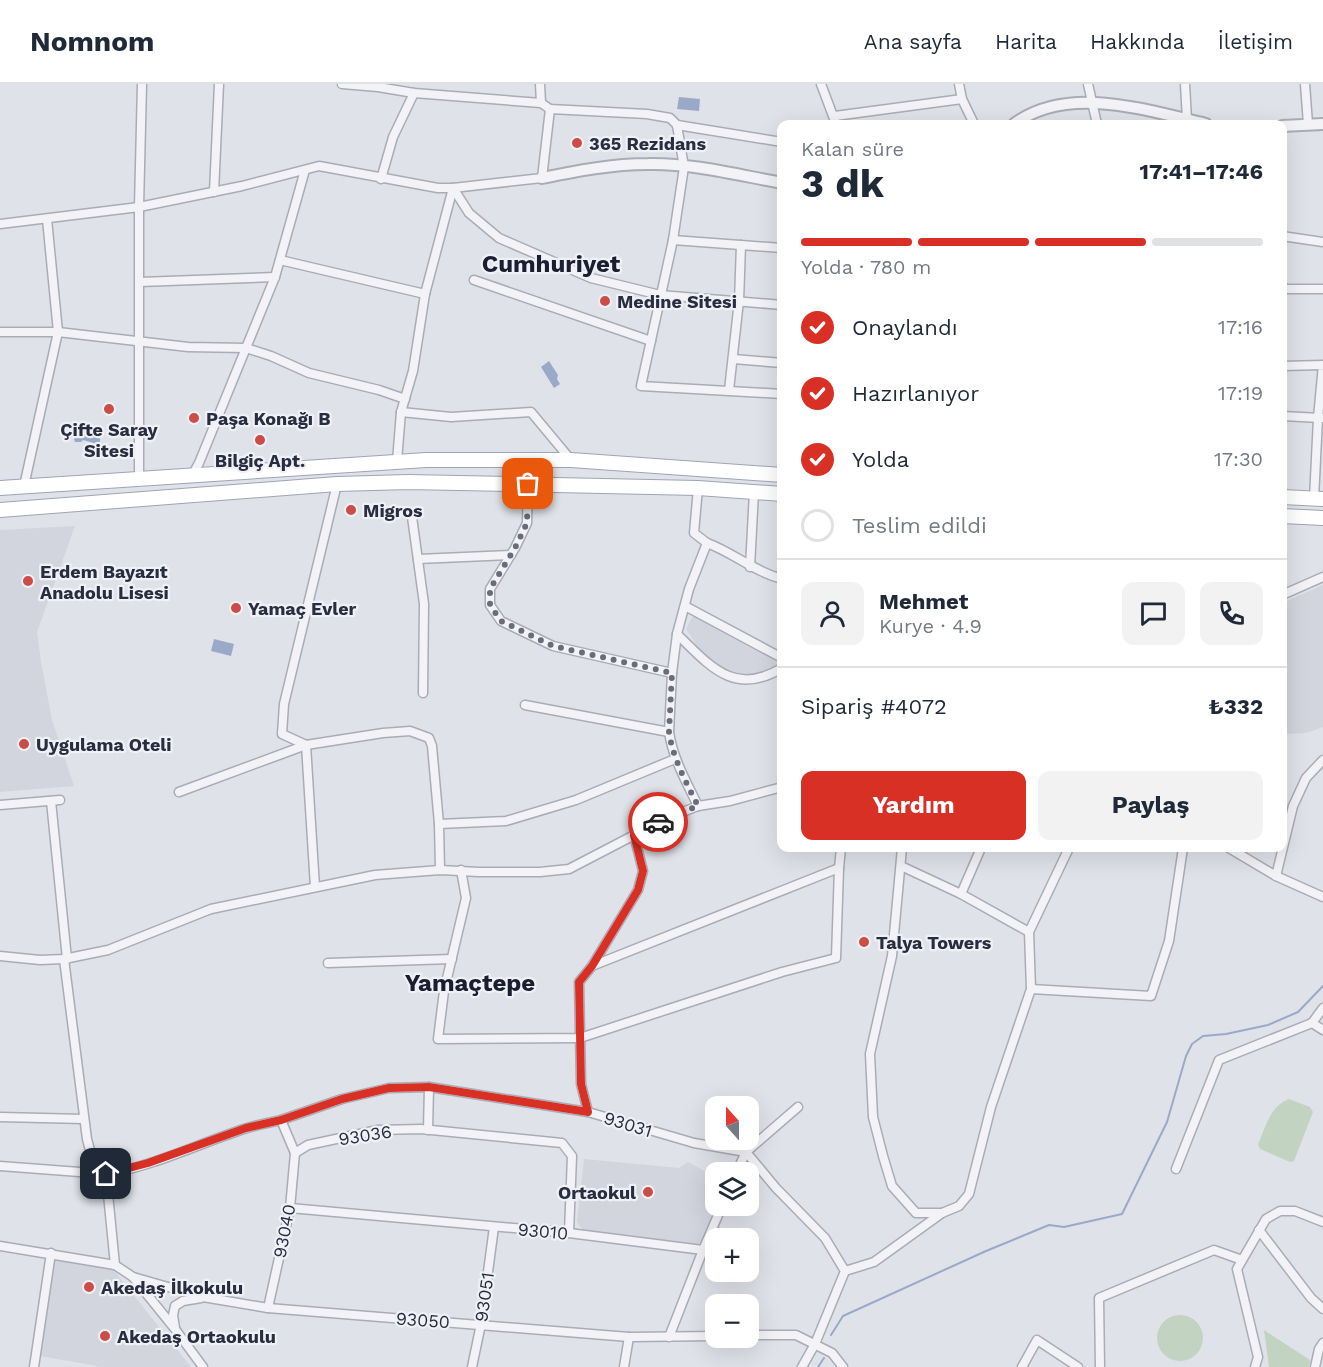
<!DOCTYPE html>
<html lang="tr">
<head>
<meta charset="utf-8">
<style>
  :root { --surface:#fff; --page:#f2f2f3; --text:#1f2937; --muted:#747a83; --line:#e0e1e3; --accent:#d93025 }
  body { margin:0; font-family:"Work Sans",sans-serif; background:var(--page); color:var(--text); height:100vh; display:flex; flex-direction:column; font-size:22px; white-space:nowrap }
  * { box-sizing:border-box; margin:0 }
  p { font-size:20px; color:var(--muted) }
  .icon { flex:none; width:33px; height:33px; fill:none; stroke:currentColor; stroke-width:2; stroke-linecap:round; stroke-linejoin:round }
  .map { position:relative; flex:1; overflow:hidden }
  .drawer { position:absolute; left:777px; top:36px; width:510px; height:732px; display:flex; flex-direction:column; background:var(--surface); border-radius:12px; box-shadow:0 6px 24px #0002 }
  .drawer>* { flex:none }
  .needle { width:39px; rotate:339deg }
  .tools { position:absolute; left:705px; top:1012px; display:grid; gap:12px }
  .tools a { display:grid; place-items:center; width:54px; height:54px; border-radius:12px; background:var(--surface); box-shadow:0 6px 24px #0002; font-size:30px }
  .pin { position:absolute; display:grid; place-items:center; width:51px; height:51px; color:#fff; margin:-26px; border-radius:12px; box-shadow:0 3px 9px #0006 }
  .courier { position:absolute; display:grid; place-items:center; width:60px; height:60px; margin:-30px; border:4px solid #d93025; border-radius:50%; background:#fff; color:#222; box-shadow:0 2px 8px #0007 }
  .overview em { font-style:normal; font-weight:700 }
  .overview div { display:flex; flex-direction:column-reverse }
  .overview { display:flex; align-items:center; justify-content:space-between; height:102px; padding:0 24px }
  h1 { font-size:39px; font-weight:700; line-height:45px }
  .bar { display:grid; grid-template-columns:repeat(4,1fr); gap:9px 6px; align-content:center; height:72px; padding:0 24px }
  .bar i { height:8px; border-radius:4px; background:var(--line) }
  .bar .active { background:var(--accent) }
  .bar p { grid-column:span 4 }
  .line { display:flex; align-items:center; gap:15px; padding:0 24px; border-top:2px solid var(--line) }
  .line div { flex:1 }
  .round { display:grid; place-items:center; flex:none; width:63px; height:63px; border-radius:12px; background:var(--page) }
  ol { padding:0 24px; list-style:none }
  li { display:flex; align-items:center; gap:18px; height:66px }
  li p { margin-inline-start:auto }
  li .icon { padding:6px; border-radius:50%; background:var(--accent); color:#fff; stroke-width:4 }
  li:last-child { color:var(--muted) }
  li i { width:33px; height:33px; border:3px solid var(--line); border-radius:50% }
  .cta { display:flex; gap:12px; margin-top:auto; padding:12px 24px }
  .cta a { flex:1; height:69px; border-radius:12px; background:var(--accent); color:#fff; font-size:24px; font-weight:700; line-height:69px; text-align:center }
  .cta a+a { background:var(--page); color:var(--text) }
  header { display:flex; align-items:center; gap:36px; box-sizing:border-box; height:84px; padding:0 30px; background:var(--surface); border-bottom:2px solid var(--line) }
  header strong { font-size:28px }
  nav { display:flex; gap:33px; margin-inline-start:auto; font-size:21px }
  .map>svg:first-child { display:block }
  .built { fill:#d2d4de }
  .green { fill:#c2d3c1 }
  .water { fill:#9ba9c8 }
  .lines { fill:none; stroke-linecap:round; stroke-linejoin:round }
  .stream { stroke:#9ba9c8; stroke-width:2 }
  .minor-casing { stroke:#a9acb6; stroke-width:11 }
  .tertiary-casing { stroke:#a9acb6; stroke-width:14 }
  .primary-casing { stroke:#9fa4b4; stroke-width:16 }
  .minor { stroke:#f3f3f7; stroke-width:8 }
  .tertiary { stroke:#f3f3f7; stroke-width:10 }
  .primary { stroke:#fff; stroke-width:14 }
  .done { stroke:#696c7b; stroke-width:6; stroke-dasharray:0 10.8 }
  .route { stroke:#d93025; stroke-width:8 }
  .poi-dot { fill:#cc4c47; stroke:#eff1f6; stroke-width:2 }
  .labels { text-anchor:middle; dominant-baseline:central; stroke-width:4.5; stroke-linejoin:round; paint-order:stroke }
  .poi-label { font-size:18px; font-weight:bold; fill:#292d40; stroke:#eff1f6; text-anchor:start }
  .street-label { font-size:18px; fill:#292d40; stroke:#eff1f6 }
  .district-label { font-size:24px; font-weight:bold; fill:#1b1e31; stroke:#eff1f6 }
</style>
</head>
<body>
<header>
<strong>Nomnom</strong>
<nav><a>Ana sayfa</a><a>Harita</a><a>Hakkında</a><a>İletişim</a></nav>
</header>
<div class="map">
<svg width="1323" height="1283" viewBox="0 0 1323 1283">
  <rect width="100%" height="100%" fill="#e0e2e9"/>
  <g class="built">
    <polygon points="75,442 37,548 41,578 52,636 74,702 0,708 0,446"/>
    <polygon points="1323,501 1323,643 1306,649 1283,650 1283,519"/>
    <polygon points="693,532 775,573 781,580 765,589 750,594 725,586 705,574 686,545"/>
    <polygon points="584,1075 679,1084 688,1078 715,1093 716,1122 700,1161 585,1149 577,1138"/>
    <polygon points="61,1174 111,1183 191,1283 103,1283 40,1272 54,1177"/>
  </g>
  <g class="green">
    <path d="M1289,1015L1310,1023L1313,1028L1294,1077L1290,1078L1260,1065L1258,1060C1266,1043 1270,1022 1289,1015Z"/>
    <circle cx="1180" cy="1254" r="23"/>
    <polygon points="1264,1246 1310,1276 1309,1283 1269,1283"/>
  </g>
  <g class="water">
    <polygon points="679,13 700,15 699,27 677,25"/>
    <polygon points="549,277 558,291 557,295 560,300 554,304 541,283"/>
    <polygon points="76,348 89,351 97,350 100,352 100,358 97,360 83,356 81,358 75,358 74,355"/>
    <polygon points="214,555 234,560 231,572 211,567"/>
  </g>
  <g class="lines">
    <g class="stream">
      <polyline points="831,1251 843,1232 986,1167 1049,1141 1064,1143 1122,1130 1167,1038 1186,972 1192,960 1203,952 1226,950 1268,941 1298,928 1323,902"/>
      <polyline points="818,1283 824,1274"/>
    </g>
    <defs>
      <g id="minor">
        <polyline points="342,0 378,3 414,9 541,19 550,25 647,30 670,34 677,41 684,83 673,156 641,302 782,310"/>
        <polyline points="540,0 541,19"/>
        <polyline points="821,0 836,40"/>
        <polyline points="959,0 962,15 974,40"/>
        <polyline points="1088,0 1097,40"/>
        <polyline points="1185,0 1187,36"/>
        <polyline points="1305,0 1308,40"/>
        <polyline points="835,32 962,15"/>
        <polyline points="677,41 782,58"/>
        <polyline points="381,95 393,53 414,9"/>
        <polyline points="453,104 469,129 499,154 591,194 660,211 782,221"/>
        <polyline points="214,108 219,0"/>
        <polyline points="0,140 139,123 242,102 319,82 438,104 453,104 542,94 550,25"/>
        <polyline points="1282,152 1323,158"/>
        <polyline points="673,156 782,164"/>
        <polyline points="280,176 425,210"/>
        <polyline points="474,196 651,257"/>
        <polyline points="140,198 275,193"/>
        <polyline points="1282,205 1323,205"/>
        <polyline points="0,248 58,248 188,263 246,264 271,272 309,289 379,306 405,315"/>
        <polyline points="733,275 782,279"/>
        <polyline points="1282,282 1323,281 1318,334 1314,415"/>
        <polyline points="729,306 739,217 741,161"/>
        <polyline points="401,328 451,333 531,328 571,376"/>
        <polyline points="1282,332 1321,334"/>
        <polyline points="397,377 401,328 413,287 425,210 453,104"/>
        <polyline points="193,390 199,379 275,193 305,86"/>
        <polyline points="139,396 139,123 142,0"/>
        <polyline points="528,400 527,439 515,464 490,505 490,521 501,537 553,562 672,589 677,550"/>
        <polyline points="24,402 58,248 47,135"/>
        <path d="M698,404L694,449L707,459L689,505L677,550C710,582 734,613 782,584"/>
        <polyline points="412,433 424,520 423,609"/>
        <path d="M707,459C734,469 753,487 782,495"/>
        <polyline points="418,475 511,471"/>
        <polyline points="750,483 754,408"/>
        <polyline points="1282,511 1323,493"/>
        <polyline points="685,522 782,574"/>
        <path d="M672,589L669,648C673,675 686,697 698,722"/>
        <polyline points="525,621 669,648"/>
        <polyline points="306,661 282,650 284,620 337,400"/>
        <polyline points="306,661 315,803"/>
        <polyline points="179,708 306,661 383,649 410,647 429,654 432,662 439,740 440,786"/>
        <polyline points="51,717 67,875"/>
        <polyline points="0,721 60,716"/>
        <polyline points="439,740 506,737 576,716 675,675"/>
        <polyline points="902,764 892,872 870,970 873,1033 883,1072 892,1102 916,1129 942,1129"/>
        <polyline points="1229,764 1276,792 1323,813"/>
        <polyline points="901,782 961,810 1029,848"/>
        <polyline points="461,786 466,814 444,907 438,955 580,954 782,888 836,874 839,784"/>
        <polyline points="1276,792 1293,722 1306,694 1323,676"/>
        <polyline points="961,810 981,764"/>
        <polyline points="0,872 40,876 64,875 108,866 211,825 375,791 440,786 479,788 540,788 569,785 665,735 698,722 730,717 782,703"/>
        <polyline points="64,875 87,1055 96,1089"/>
        <polyline points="328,879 452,875"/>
        <polyline points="592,882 839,784 841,764"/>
        <polyline points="1031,905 1151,912 1169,857 1183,764"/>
        <polyline points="1312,939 1323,946"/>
        <polyline points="588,1028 581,1000 579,898 592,882 638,806 643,787 634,751"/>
        <polyline points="0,1033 84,1035"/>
        <polyline points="281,1036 342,1015 389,1004 429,1003 588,1028 694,1059 746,1068 776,1104 825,1154 845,1187 815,1260 802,1283"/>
        <polyline points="428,1046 429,1003"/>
        <polyline points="295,1069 308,1061 378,1046 421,1045 562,1059 572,1072 569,1149"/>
        <path d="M0,1082L106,1090C154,1082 198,1060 244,1045C256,1041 269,1039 281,1036L295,1069L290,1124L268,1224"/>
        <polyline points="1176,1085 1219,976 1312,939 1323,924"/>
        <polyline points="736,1089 746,1068 798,1023"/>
        <polyline points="106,1090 115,1181"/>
        <polyline points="290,1124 569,1149 703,1166 669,1253"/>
        <polyline points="1259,1146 1311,1214 1323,1225"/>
        <polyline points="0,1162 115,1181 133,1193 175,1245 203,1283"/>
        <polyline points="703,1166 722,1122"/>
        <polyline points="845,1187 874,1178 942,1129 959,1122 969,1110 991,1023 1031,905 1029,848 1069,764"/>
        <polyline points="133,1193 203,1213 268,1224 629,1253 716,1252"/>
        <polyline points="175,1244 173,1231 175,1222 183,1217 201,1214"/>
        <polyline points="748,1251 796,1251 832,1269 843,1283"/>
        <polyline points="34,1283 51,1169"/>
        <polyline points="472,1283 481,1240 494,1143"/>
        <polyline points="624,1283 629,1253"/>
        <polyline points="1022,1283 1037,1256 1078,1283"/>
        <polyline points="1100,1283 1099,1214 1214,1166 1242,1176"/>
        <polyline points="1255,1283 1258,1273 1237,1185 1266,1135 1280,1127 1295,1127 1323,1138"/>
        <polyline points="1315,1283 1319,1265 1323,1259"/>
      </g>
      <g id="tertiary">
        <path d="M1014,40C1068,0 1145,26 1206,40"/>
        <polyline points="1282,42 1323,40"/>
        <path d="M542,94C577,87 612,80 648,80C692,79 738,91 782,99"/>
      </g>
      <g id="primary">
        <polyline points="0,404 426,376 571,376 782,391"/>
        <polyline points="1282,413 1323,415"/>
        <polyline points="0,426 337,400 408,398 698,404 782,410"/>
        <polyline points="1282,432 1323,434"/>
      </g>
    </defs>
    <use href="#minor" class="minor-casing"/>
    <use href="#tertiary" class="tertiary-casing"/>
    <use href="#primary" class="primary-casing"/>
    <use href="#minor" class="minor"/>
    <use href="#tertiary" class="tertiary"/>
    <use href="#primary" class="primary"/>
  </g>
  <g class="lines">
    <path class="done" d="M528,400L527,439L515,464L490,505V521L501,537L553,562L672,589L669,648C673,675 686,698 698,722L658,738"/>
    <polyline class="route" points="106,1090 148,1079 246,1044 281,1036 342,1015 389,1004 429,1003 588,1028 581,1000 579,898 592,882 638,806 643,787 634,751 658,738"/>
  </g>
  <g class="poi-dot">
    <circle cx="577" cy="59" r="6"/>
    <circle cx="605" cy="217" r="6"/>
    <circle cx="109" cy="325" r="6"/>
    <circle cx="194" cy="334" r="6"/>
    <circle cx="260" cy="356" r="6"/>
    <circle cx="351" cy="426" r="6"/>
    <circle cx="28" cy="497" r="6"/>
    <circle cx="236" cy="524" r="6"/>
    <circle cx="24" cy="660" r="6"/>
    <circle cx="864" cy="858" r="6"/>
    <circle cx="648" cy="1108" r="6"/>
    <circle cx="89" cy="1203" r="6"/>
    <circle cx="105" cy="1252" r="6"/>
  </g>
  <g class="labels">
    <g class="poi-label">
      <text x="589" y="59">365 Rezidans</text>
      <text x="617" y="217">Medine Sitesi</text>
      <text x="206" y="334">Paşa Konağı B</text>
      <text x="109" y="345" text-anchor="middle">Çifte Saray<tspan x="109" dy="21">Sitesi</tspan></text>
      <text x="260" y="376" text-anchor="middle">Bilgiç Apt.</text>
      <text x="363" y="426">Migros</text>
      <text x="40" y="487">Erdem Bayazıt<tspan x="40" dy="21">Anadolu Lisesi</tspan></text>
      <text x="248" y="524">Yamaç Evler</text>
      <text x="36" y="660">Uygulama Oteli</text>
      <text x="876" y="858">Talya Towers</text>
      <text x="636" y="1108" text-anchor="end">Ortaokul</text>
      <text x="101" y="1203">Akedaş İlkokulu</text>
      <text x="117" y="1252">Akedaş Ortaokulu</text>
    </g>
    <g class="street-label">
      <text transform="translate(628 1040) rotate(17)">93031</text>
      <text transform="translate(365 1051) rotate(-9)">93036</text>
      <text transform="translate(284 1147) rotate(-79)">93040</text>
      <text transform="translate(543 1147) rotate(5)">93010</text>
      <text transform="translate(484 1213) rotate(-82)">93051</text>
      <text transform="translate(423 1236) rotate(4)">93050</text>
    </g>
    <g class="district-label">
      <text x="551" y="180">Cumhuriyet</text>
      <text x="470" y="899">Yamaçtepe</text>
    </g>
  </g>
</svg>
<div class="tools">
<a><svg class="needle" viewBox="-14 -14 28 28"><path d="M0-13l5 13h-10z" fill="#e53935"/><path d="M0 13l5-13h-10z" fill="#747a83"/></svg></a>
<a><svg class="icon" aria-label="layers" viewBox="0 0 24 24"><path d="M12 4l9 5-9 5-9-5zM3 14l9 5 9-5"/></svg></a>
<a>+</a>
<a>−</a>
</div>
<div class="pin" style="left:528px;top:400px;background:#ea580c"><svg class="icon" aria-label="bag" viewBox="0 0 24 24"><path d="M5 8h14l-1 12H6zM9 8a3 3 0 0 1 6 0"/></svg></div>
<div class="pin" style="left:106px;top:1090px;background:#1f2937"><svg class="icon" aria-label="home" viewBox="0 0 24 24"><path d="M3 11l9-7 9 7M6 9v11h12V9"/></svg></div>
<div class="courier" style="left:658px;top:738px"><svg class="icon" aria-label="car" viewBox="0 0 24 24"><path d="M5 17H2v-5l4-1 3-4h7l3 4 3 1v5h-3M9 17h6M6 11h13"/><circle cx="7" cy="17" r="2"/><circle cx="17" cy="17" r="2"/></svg></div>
<section class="drawer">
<div class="overview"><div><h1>3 dk</h1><p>Kalan süre</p></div><em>17:41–17:46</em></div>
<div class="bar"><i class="active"></i><i class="active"></i><i class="active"></i><i></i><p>Yolda · 780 m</p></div>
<ol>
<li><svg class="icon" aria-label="check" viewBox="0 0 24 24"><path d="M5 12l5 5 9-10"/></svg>Onaylandı<p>17:16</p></li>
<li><svg class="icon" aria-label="check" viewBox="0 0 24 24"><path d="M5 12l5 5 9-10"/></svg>Hazırlanıyor<p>17:19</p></li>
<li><svg class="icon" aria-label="check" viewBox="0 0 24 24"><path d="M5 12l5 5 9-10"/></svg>Yolda<p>17:30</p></li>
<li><i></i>Teslim edildi</li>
</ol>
<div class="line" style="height:108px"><a class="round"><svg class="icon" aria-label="person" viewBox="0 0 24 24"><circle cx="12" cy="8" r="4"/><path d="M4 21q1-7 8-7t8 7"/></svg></a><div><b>Mehmet</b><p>Kurye · 4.9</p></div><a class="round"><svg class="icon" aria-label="chat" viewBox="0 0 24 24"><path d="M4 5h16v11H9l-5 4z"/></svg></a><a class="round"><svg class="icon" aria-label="phone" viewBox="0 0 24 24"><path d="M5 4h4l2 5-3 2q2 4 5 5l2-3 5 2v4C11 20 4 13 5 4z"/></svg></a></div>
<div class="line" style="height:78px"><div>Sipariş #4072</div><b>₺332</b></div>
<div class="cta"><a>Yardım</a><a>Paylaş</a></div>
</section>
</div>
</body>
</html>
